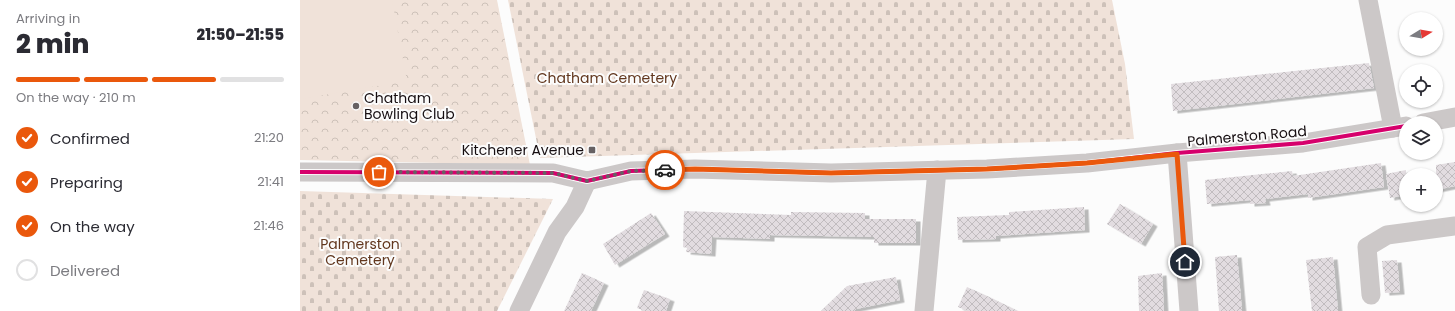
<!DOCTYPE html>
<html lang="en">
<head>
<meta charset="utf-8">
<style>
  :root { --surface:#fff; --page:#f2f2f3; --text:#2b2b33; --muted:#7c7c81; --line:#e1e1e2; --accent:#ea580c }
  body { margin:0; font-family:Poppins,sans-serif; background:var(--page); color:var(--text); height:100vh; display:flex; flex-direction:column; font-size:15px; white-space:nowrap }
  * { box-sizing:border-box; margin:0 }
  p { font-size:13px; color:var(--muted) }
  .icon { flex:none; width:22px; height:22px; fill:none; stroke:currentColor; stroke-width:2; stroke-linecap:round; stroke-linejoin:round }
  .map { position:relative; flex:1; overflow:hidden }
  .drawer { display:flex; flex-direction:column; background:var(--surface); width:300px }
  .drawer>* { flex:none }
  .needle { width:26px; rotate:79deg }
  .fabs { position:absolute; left:1099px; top:12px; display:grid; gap:8px }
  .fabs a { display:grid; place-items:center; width:44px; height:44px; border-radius:50%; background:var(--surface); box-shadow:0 1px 3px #0004; font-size:20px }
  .pin { position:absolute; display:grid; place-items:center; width:34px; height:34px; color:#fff; margin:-17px; border:2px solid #fff; border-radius:50%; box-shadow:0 1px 4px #0007 }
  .courier { position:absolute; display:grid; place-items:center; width:40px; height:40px; margin:-20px; border:3px solid #ea580c; border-radius:50%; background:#fff; color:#222; box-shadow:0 1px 5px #0007 }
  .headline em { font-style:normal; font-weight:800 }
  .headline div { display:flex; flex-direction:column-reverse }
  .headline { display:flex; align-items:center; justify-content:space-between; height:68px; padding:0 16px }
  h1 { font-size:26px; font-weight:800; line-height:30px }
  .bar { display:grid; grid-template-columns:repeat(4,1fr); gap:6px 4px; align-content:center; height:48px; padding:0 16px }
  .bar i { height:5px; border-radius:3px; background:var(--line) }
  .bar .current { background:var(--accent) }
  .bar p { grid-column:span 4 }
  ol { padding:0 16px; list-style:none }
  li { display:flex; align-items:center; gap:12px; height:44px }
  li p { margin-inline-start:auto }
  li .icon { padding:4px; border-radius:50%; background:var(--accent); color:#fff; stroke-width:4 }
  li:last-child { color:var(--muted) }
  li i { width:22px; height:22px; border:2px solid var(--line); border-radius:50% }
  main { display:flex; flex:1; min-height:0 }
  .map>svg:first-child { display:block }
  .cemetery { fill:url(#cemetery-stones) }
  .park { fill:url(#park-crowns) }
  .pitch { fill:#f0e2d9 }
  .building { fill:url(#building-cross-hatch); filter:url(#shadow) }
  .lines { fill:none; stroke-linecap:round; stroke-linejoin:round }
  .minor { stroke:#ccc8c8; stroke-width:19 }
  .cycleway-casing { stroke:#fcfcfc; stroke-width:6 }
  .cycleway { stroke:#d6006c; stroke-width:4 }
  .done { stroke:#666163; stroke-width:4; stroke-dasharray:0 7.2 }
  .route { stroke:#ea580c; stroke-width:5 }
  .poi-dot { fill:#666163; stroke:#fcfcfc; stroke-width:1.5 }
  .labels { text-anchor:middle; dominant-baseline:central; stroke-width:4; stroke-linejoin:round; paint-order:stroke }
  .park-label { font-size:14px; fill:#62371e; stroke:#fcfcfc }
  .poi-label { font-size:14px; fill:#160e11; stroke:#fcfcfc; text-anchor:start }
  .street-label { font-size:14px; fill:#160e11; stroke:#fcfcfc }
</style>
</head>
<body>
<main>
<section class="drawer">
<div class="headline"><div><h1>2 min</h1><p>Arriving in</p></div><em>21:50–21:55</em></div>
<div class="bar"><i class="current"></i><i class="current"></i><i class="current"></i><i></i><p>On the way · 210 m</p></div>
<ol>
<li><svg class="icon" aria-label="check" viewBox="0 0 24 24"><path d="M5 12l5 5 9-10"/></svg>Confirmed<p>21:20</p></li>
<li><svg class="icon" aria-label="check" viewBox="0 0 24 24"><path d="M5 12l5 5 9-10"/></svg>Preparing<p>21:41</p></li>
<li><svg class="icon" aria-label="check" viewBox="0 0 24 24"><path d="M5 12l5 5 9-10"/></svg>On the way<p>21:46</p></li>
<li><i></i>Delivered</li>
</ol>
</section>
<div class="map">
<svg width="1155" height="311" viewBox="0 0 1155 311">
  <defs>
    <pattern id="cemetery-stones" width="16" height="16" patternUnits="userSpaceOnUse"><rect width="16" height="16" fill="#f0e2d9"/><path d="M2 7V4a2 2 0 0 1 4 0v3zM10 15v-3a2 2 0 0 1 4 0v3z" fill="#cdc1b9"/></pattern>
    <pattern id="park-crowns" width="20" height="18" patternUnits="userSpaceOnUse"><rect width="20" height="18" fill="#f0e2d9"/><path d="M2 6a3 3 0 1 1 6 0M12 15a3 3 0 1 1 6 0" fill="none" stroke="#cdc1b9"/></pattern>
    <pattern id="building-cross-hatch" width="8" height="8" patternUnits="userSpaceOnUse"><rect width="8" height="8" fill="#e2dce0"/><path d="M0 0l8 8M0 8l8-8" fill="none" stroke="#c1bcbf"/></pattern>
    <filter id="shadow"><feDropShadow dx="4.5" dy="2.5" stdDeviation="0" flood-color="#0004"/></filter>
  </defs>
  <rect width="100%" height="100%" fill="#fcfcfc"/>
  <g class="cemetery">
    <polygon points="208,0 812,0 825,64 834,139 240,158"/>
    <polygon points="0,191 253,199 197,311 0,311"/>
  </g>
  <polygon class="park" points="0,0 197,0 230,165 0,160"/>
  <polygon class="pitch" points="0,0 92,0 107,81 0,99"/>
  <g class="building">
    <polygon points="1069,63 1074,88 873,111 871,84"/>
    <polygon points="1155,162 1155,186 1136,190 1136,165"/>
    <polygon points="1081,163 1084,187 1008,198 1008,194 965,199 966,203 950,204 950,200 907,204 905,180 992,171 993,176"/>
    <polygon points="1106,170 1106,195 1090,198 1086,174"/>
    <polygon points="820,204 853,224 841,244 807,224"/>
    <polygon points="784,207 785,230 696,236 696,239 658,240 657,217 709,215 709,212"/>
    <polygon points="384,211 491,215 491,212 565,213 565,219 616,219 616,243 574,243 574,237 470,235 470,239 412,237 411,254 386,252 387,248 383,247"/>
    <polygon points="351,213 365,234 315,265 303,244"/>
    <polygon points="937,255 942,311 919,311 915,257"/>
    <polygon points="1033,257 1038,311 1012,311 1006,260"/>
    <polygon points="1097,260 1100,292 1085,293 1082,261"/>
    <polygon points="282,273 304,283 291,311 264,311"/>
    <polygon points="862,273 864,311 839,311 838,276"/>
    <polygon points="596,277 600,300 556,309 554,311 521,311 547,286"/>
    <polygon points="667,287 687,296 718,311 668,311 658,307"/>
    <polygon points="344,290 370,299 366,311 345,311 337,308"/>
  </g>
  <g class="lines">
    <g class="minor">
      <polyline points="1068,0 1093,128"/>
      <polyline points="1123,123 1155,117"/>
      <polyline points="877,153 889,311"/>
      <polyline points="0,172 253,173 287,181 331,171 395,169 531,173 687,169 787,163 877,153 1003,143 1106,126"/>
      <polyline points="1071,295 1067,247 1087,235 1155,226"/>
      <polyline points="219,311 257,232 275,207 287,181"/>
      <polyline points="624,311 637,170"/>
    </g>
    <defs>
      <polyline id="cycleway" points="0,172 253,173 287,181 331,171 395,169 531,173 687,169 787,163 877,153 1003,143 1106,126"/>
    </defs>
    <use href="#cycleway" class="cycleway-casing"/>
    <use href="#cycleway" class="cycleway"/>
  </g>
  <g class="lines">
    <polyline class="done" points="79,172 253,173 287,181 331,171 365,170"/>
    <polyline class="route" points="365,170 395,169 531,173 687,169 787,163 877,154 885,262"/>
  </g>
  <g class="poi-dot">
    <circle cx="56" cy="106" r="4"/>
    <rect x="288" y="146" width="8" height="8" rx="2"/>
  </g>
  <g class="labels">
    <g class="park-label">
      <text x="307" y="78">Chatham Cemetery</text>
      <text x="60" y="244">Palmerston<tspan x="60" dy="16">Cemetery</tspan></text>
    </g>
    <g class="poi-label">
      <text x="64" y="98">Chatham<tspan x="64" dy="16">Bowling Club</tspan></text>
      <text x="284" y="150" text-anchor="end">Kitchener Avenue</text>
    </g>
    <g class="street-label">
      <text transform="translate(947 136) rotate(-5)">Palmerston Road</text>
    </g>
  </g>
</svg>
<div class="fabs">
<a><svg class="needle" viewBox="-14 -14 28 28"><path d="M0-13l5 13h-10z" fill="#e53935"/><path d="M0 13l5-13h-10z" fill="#7c7c81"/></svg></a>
<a><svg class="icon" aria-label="locate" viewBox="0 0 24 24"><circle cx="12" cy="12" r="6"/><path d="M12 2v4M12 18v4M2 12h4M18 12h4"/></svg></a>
<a><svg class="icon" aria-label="layers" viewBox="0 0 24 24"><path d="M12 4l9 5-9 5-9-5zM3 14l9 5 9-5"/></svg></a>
<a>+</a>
</div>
<div class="pin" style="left:79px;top:172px;background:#ea580c"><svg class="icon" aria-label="bag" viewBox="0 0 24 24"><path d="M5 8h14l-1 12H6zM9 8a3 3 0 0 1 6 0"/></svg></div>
<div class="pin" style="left:885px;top:262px;background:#1f2937"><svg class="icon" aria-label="home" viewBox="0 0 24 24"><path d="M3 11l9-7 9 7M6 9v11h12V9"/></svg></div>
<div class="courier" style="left:365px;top:170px"><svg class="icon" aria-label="car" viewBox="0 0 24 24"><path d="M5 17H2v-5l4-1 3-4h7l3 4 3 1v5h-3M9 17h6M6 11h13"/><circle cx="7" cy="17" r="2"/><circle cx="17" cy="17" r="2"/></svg></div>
</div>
</main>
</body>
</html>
